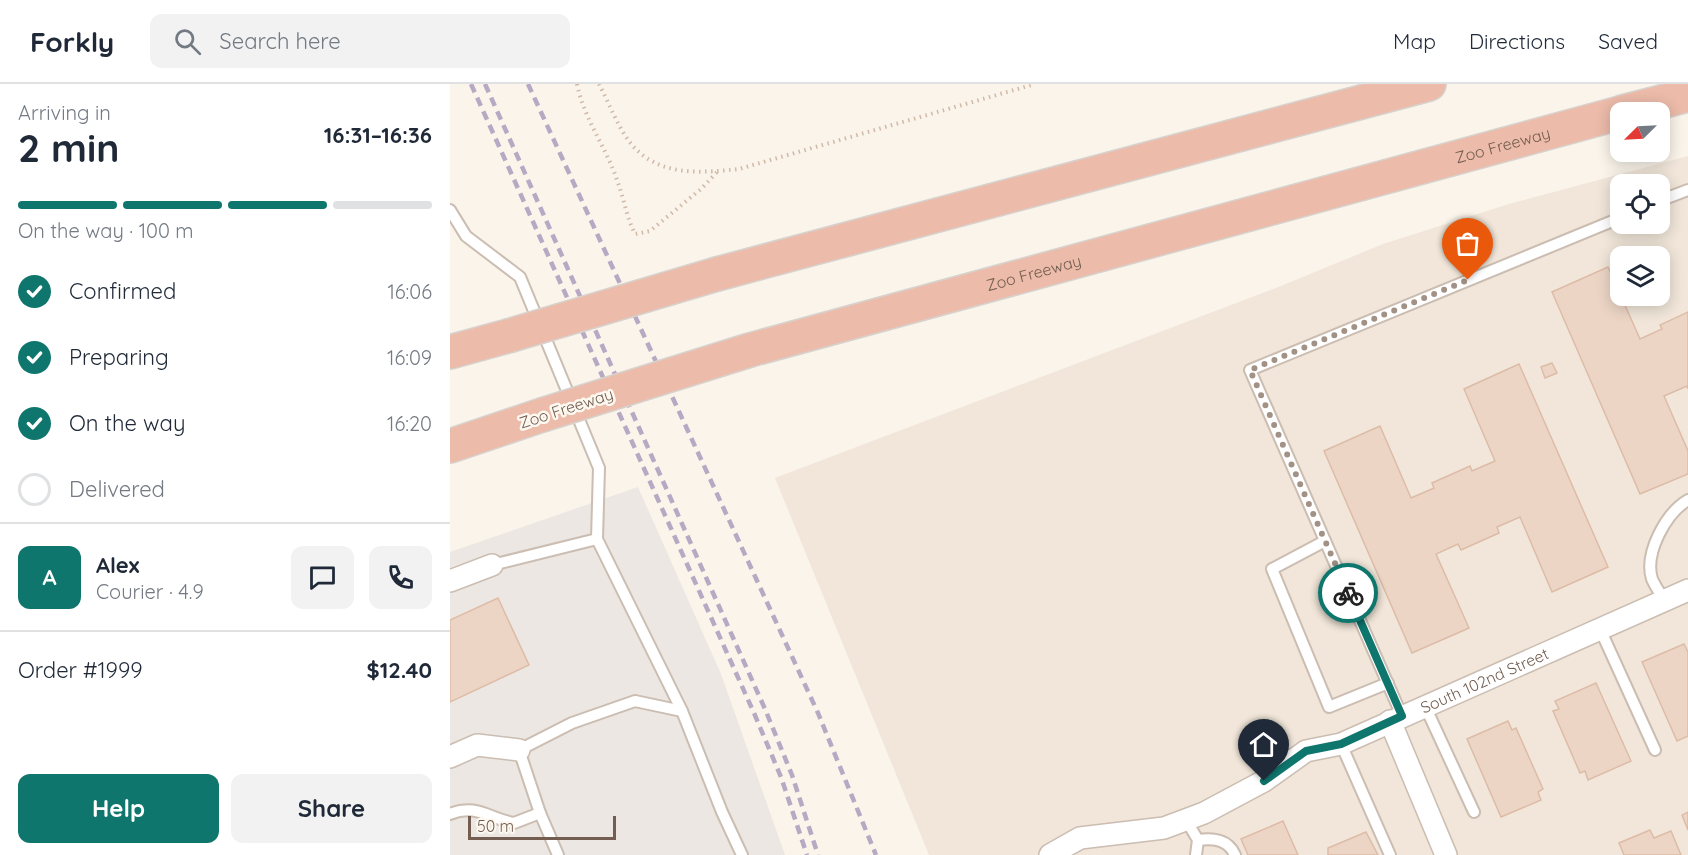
<!DOCTYPE html>
<html lang="en">
<head>
<meta charset="utf-8">
<style>
  :root { --surface:#fff; --page:#f2f2f3; --text:#1f2937; --muted:#747a83; --line:#e0e1e3; --accent:#0f766e }
  body { margin:0; font-family:Quicksand,sans-serif; background:var(--page); color:var(--text); height:100vh; display:flex; flex-direction:column; font-size:22px; white-space:nowrap }
  * { box-sizing:border-box; margin:0 }
  p { font-size:20px; color:var(--muted) }
  .icon { flex:none; width:33px; height:33px; fill:none; stroke:currentColor; stroke-width:2; stroke-linecap:round; stroke-linejoin:round }
  .map { position:relative; flex:1; overflow:hidden }
  .side { display:flex; flex-direction:column; background:var(--surface); width:450px }
  .side>* { flex:none }
  .needle { width:39px; rotate:246deg }
  .controls { position:absolute; left:1160px; top:18px; display:grid; gap:12px }
  .controls a { display:grid; place-items:center; width:60px; height:60px; border-radius:12px; background:var(--surface); box-shadow:0 3px 15px #0003; font-size:30px }
  .scale { position:absolute; left:18px; bottom:15px; width:148px; box-sizing:border-box; padding-left:6px; border:3px solid #725d50; border-top:0; font-size:16px; line-height:21px; white-space:nowrap; color:#725d50; -webkit-text-stroke:4px #fdf8f0; paint-order:stroke }
  .pin { position:absolute; display:grid; place-items:center; width:51px; height:51px; color:#fff; margin:-62px -26px; border-radius:50% 50% 50% 0; rotate:-45deg; box-shadow:0 0 6px #0007 }
  .pin .icon { rotate:45deg }
  .courier { position:absolute; display:grid; place-items:center; width:60px; height:60px; margin:-30px; border:4px solid #0f766e; border-radius:50%; background:#fff; color:#222; box-shadow:0 2px 8px #0007 }
  .overview em { font-style:normal; font-weight:700 }
  .overview div { display:flex; flex-direction:column-reverse }
  .overview { display:flex; align-items:center; justify-content:space-between; height:102px; padding:0 18px }
  h1 { font-size:39px; font-weight:700; line-height:45px }
  .bar { display:grid; grid-template-columns:repeat(4,1fr); gap:9px 6px; align-content:center; height:72px; padding:0 18px }
  .bar i { height:8px; border-radius:4px; background:var(--line) }
  .bar .selected { background:var(--accent) }
  .bar p { grid-column:span 4 }
  .line { display:flex; align-items:center; gap:15px; padding:0 18px; border-top:2px solid var(--line) }
  .line div { flex:1 }
  .round { display:grid; place-items:center; flex:none; width:63px; height:63px; border-radius:12px; background:var(--page) }
  ol { padding:0 18px; list-style:none }
  li { display:flex; align-items:center; gap:18px; height:66px }
  li p { margin-inline-start:auto }
  li .icon { padding:6px; border-radius:50%; background:var(--accent); color:#fff; stroke-width:4 }
  li:last-child { color:var(--muted) }
  li i { width:33px; height:33px; border:3px solid var(--line); border-radius:50% }
  .cta { display:flex; gap:12px; margin-top:auto; padding:12px 18px }
  .cta a { flex:1; height:69px; border-radius:12px; background:var(--accent); color:#fff; font-size:24px; font-weight:700; line-height:69px; text-align:center }
  .cta a+a { background:var(--page); color:var(--text) }
  header { display:flex; align-items:center; gap:36px; box-sizing:border-box; height:84px; padding:0 30px; background:var(--surface); border-bottom:2px solid var(--line) }
  header strong { font-size:28px }
  nav { display:flex; gap:33px; margin-inline-start:auto; font-size:21px }
  .search { width:420px; height:54px; background:var(--page); display:flex; align-items:center; gap:15px; box-sizing:border-box; padding:0 21px; border-radius:12px; color:var(--muted); font-size:22px }
  main { display:flex; flex:1; min-height:0 }
  .map>svg:first-child { display:block }
  .residential { fill:#f1e6d9; fill-rule:evenodd }
  .industrial { fill:#ece7e2 }
  .building { fill:#ecd5c5; stroke:#ddbca7; stroke-width:1.5 }
  .lines { fill:none; stroke-linecap:round; stroke-linejoin:round }
  .lane-casing { stroke:#cbbdb1; stroke-width:14 }
  .street-casing { stroke:#cbbdb1; stroke-width:24 }
  .highway-casing { stroke:#d8d2ce; stroke-width:36 }
  .path { stroke:#d1b9a8; stroke-width:4; stroke-dasharray:1.5 4.5; stroke-linecap:butt }
  .lane { stroke:#fff; stroke-width:10 }
  .street { stroke:#fff; stroke-width:21 }
  .highway { stroke:#ecbba9; stroke-width:33 }
  .rail { stroke:#b7a9c3; stroke-width:4.5; stroke-dasharray:9 6; stroke-linecap:butt }
  .highway-bridge-casing { stroke:#d8d2ce; stroke-width:36; stroke-linecap:butt }
  .highway-bridge { stroke:#ecbba9; stroke-width:33 }
  .done { stroke:#a29286; stroke-width:6; stroke-dasharray:0 10.8 }
  .route { stroke:#0f766e; stroke-width:8 }
  .labels { text-anchor:middle; dominant-baseline:central; stroke-width:5; stroke-linejoin:round; paint-order:stroke }
  .street-label { font-size:16px; fill:#725d50; stroke:#fdf8f0 }
</style>
</head>
<body>
<header>
<strong>Forkly</strong>
<div class="search"><svg class="icon" aria-label="search" viewBox="0 0 24 24"><circle cx="10" cy="10" r="6"/><path d="M15 15l6 6"/></svg>Search here</div>
<nav><a>Map</a><a>Directions</a><a>Saved</a></nav>
</header>
<main>
<section class="side">
<div class="overview"><div><h1>2 min</h1><p>Arriving in</p></div><em>16:31–16:36</em></div>
<div class="bar"><i class="selected"></i><i class="selected"></i><i class="selected"></i><i></i><p>On the way · 100 m</p></div>
<ol>
<li><svg class="icon" aria-label="check" viewBox="0 0 24 24"><path d="M5 12l5 5 9-10"/></svg>Confirmed<p>16:06</p></li>
<li><svg class="icon" aria-label="check" viewBox="0 0 24 24"><path d="M5 12l5 5 9-10"/></svg>Preparing<p>16:09</p></li>
<li><svg class="icon" aria-label="check" viewBox="0 0 24 24"><path d="M5 12l5 5 9-10"/></svg>On the way<p>16:20</p></li>
<li><i></i>Delivered</li>
</ol>
<div class="line" style="height:108px"><b class="round" style="background:var(--accent);color:#fff">A</b><div><b>Alex</b><p>Courier · 4.9</p></div><a class="round"><svg class="icon" aria-label="chat" viewBox="0 0 24 24"><path d="M4 5h16v11H9l-5 4z"/></svg></a><a class="round"><svg class="icon" aria-label="phone" viewBox="0 0 24 24"><path d="M5 4h4l2 5-3 2q2 4 5 5l2-3 5 2v4C11 20 4 13 5 4z"/></svg></a></div>
<div class="line" style="height:78px"><div>Order #1999</div><b>$12.40</b></div>
<div class="cta"><a>Help</a><a>Share</a></div>
</section>
<div class="map">
<svg width="1238" height="771" viewBox="0 0 1238 771">
  <rect width="100%" height="100%" fill="#faf4ea"/>
  <path class="residential" d="M1238,72V771H479L325,394L826,204L933,160L1059,120ZM1170,100H1209V140H1170ZM1170,172H1209V212H1170Z"/>
  <polygon class="industrial" points="188,403 271,590 335,771 0,771 0,468"/>
  <g class="building">
    <polygon points="1158,183 1190,255 1212,245 1210,241 1238,228 1238,305 1237,302 1214,312 1238,367 1238,390 1190,410 1102,208"/>
    <polygon points="1102,279 1107,289 1095,294 1091,283"/>
    <polygon points="1069,280 1158,483 1102,508 1070,433 1047,443 1049,449 1011,466 1008,460 986,470 1019,544 962,569 874,367 930,342 961,414 984,404 982,399 1020,382 1022,387 1045,377 1014,305"/>
    <polygon points="48,514 79,581 0,618 0,536"/>
    <polygon points="1234,560 1238,568 1238,652 1227,657 1192,578"/>
    <polygon points="1146,599 1181,677 1138,696 1135,687 1130,689 1103,627 1109,625 1105,617"/>
    <polygon points="1058,637 1062,646 1066,644 1093,705 1088,708 1091,716 1051,733 1017,655"/>
    <polygon points="1238,728 1238,746 1232,731"/>
    <polygon points="833,737 848,771 798,771 791,755"/>
    <polygon points="1200,746 1204,754 1221,747 1231,771 1174,771 1169,759"/>
    <polygon points="916,748 928,771 878,771 878,764"/>
  </g>
  <g class="lines">
    <defs>
      <g id="lane">
        <polyline points="1209,117 1238,106"/>
        <polyline points="0,126 16,152 70,193 149,384 147,455 232,627 272,728 292,771"/>
        <polyline points="875,457 822,485 879,623 938,599"/>
        <polyline points="42,481 147,455"/>
        <path d="M1214,516C1210,509 1205,502 1202,495C1194,469 1216,429 1238,416"/>
        <polyline points="1150,545 1205,666"/>
        <polyline points="975,622 1024,728"/>
        <polyline points="952,632 800,286 1170,134"/>
        <polyline points="891,660 940,771"/>
        <path d="M0,730C26,719 40,735 64,739L90,729"/>
        <polyline points="736,736 748,756 746,771"/>
        <path d="M748,756C763,754 778,755 785,771"/>
        <polyline points="108,771 90,729 69,666 122,639 185,617 232,627"/>
      </g>
      <g id="street">
        <polyline points="0,497 42,481"/>
        <polyline points="940,637 996,771"/>
        <polyline points="0,673 27,661 69,666"/>
        <path id="s1" d="M600,771L630,754L714,744L754,729L814,697L856,667L891,660L1238,506"/>
      </g>
      <g id="highway">
        <polyline points="1173,28 1238,11"/>
        <polyline points="267,190 979,0"/>
        <path id="s2" d="M300,266L1170,29"/>
        <polyline points="0,268 58,252"/>
        <polyline points="0,362 92,331"/>
      </g>
    </defs>
    <use href="#lane" class="lane-casing"/>
    <use href="#street" class="street-casing"/>
    <use href="#highway" class="highway-casing"/>
    <g class="path">
      <path d="M127,0C134,35 156,63 167,96C174,114 176,132 185,150L200,147L251,105L267,88"/>
      <path d="M149,0C159,19 168,44 182,61C210,93 251,89 289,85L585,0"/>
    </g>
    <use href="#lane" class="lane"/>
    <use href="#street" class="street"/>
    <use href="#highway" class="highway"/>
    <g class="rail">
      <polyline points="21,0 304,629 331,693 357,771"/>
      <polyline points="35,0 315,625 342,691 368,771"/>
      <polyline points="78,0 368,629 426,771"/>
    </g>
    <defs>
      <g id="highway-bridge">
        <polyline points="58,252 267,190"/>
        <polyline points="92,331 300,266"/>
      </g>
    </defs>
    <use href="#highway-bridge" class="highway-bridge-casing"/>
    <use href="#highway-bridge" class="highway-bridge"/>
  </g>
  <g class="lines">
    <polyline class="done" points="898,509 800,286 1018,196"/>
    <polyline class="route" points="814,697 856,667 891,660 952,632 898,509"/>
  </g>
  <g class="labels">
    <g class="street-label">
      <text stroke="none"><textPath href="#s2" startOffset="780">Zoo Freeway</textPath></text>
      <text stroke="none"><textPath href="#s2" startOffset="294">Zoo Freeway</textPath></text>
      <text transform="translate(116 324) rotate(-18)">Zoo Freeway</text>
      <text stroke="none"><textPath href="#s1" startOffset="474">South 102nd Street</textPath></text>
    </g>
  </g>
</svg>
<div class="controls">
<a><svg class="needle" viewBox="-14 -14 28 28"><path d="M0-13l5 13h-10z" fill="#e53935"/><path d="M0 13l5-13h-10z" fill="#747a83"/></svg></a>
<a><svg class="icon" aria-label="locate" viewBox="0 0 24 24"><circle cx="12" cy="12" r="6"/><path d="M12 2v4M12 18v4M2 12h4M18 12h4"/></svg></a>
<a><svg class="icon" aria-label="layers" viewBox="0 0 24 24"><path d="M12 4l9 5-9 5-9-5zM3 14l9 5 9-5"/></svg></a>
</div>
<div class="scale">50 m</div>
<div class="pin" style="left:1018px;top:196px;background:#ea580c"><svg class="icon" aria-label="bag" viewBox="0 0 24 24"><path d="M5 8h14l-1 12H6zM9 8a3 3 0 0 1 6 0"/></svg></div>
<div class="pin" style="left:814px;top:697px;background:#1f2937"><svg class="icon" aria-label="home" viewBox="0 0 24 24"><path d="M3 11l9-7 9 7M6 9v11h12V9"/></svg></div>
<div class="courier" style="left:898px;top:509px"><svg class="icon" aria-label="bike" viewBox="0 0 24 24"><circle cx="6" cy="16" r="4"/><circle cx="18" cy="16" r="4"/><path d="M6 16l4-8h5l3 8M10 8l3 8H6M13 5h3"/></svg></div>
</div>
</main>
</body>
</html>
